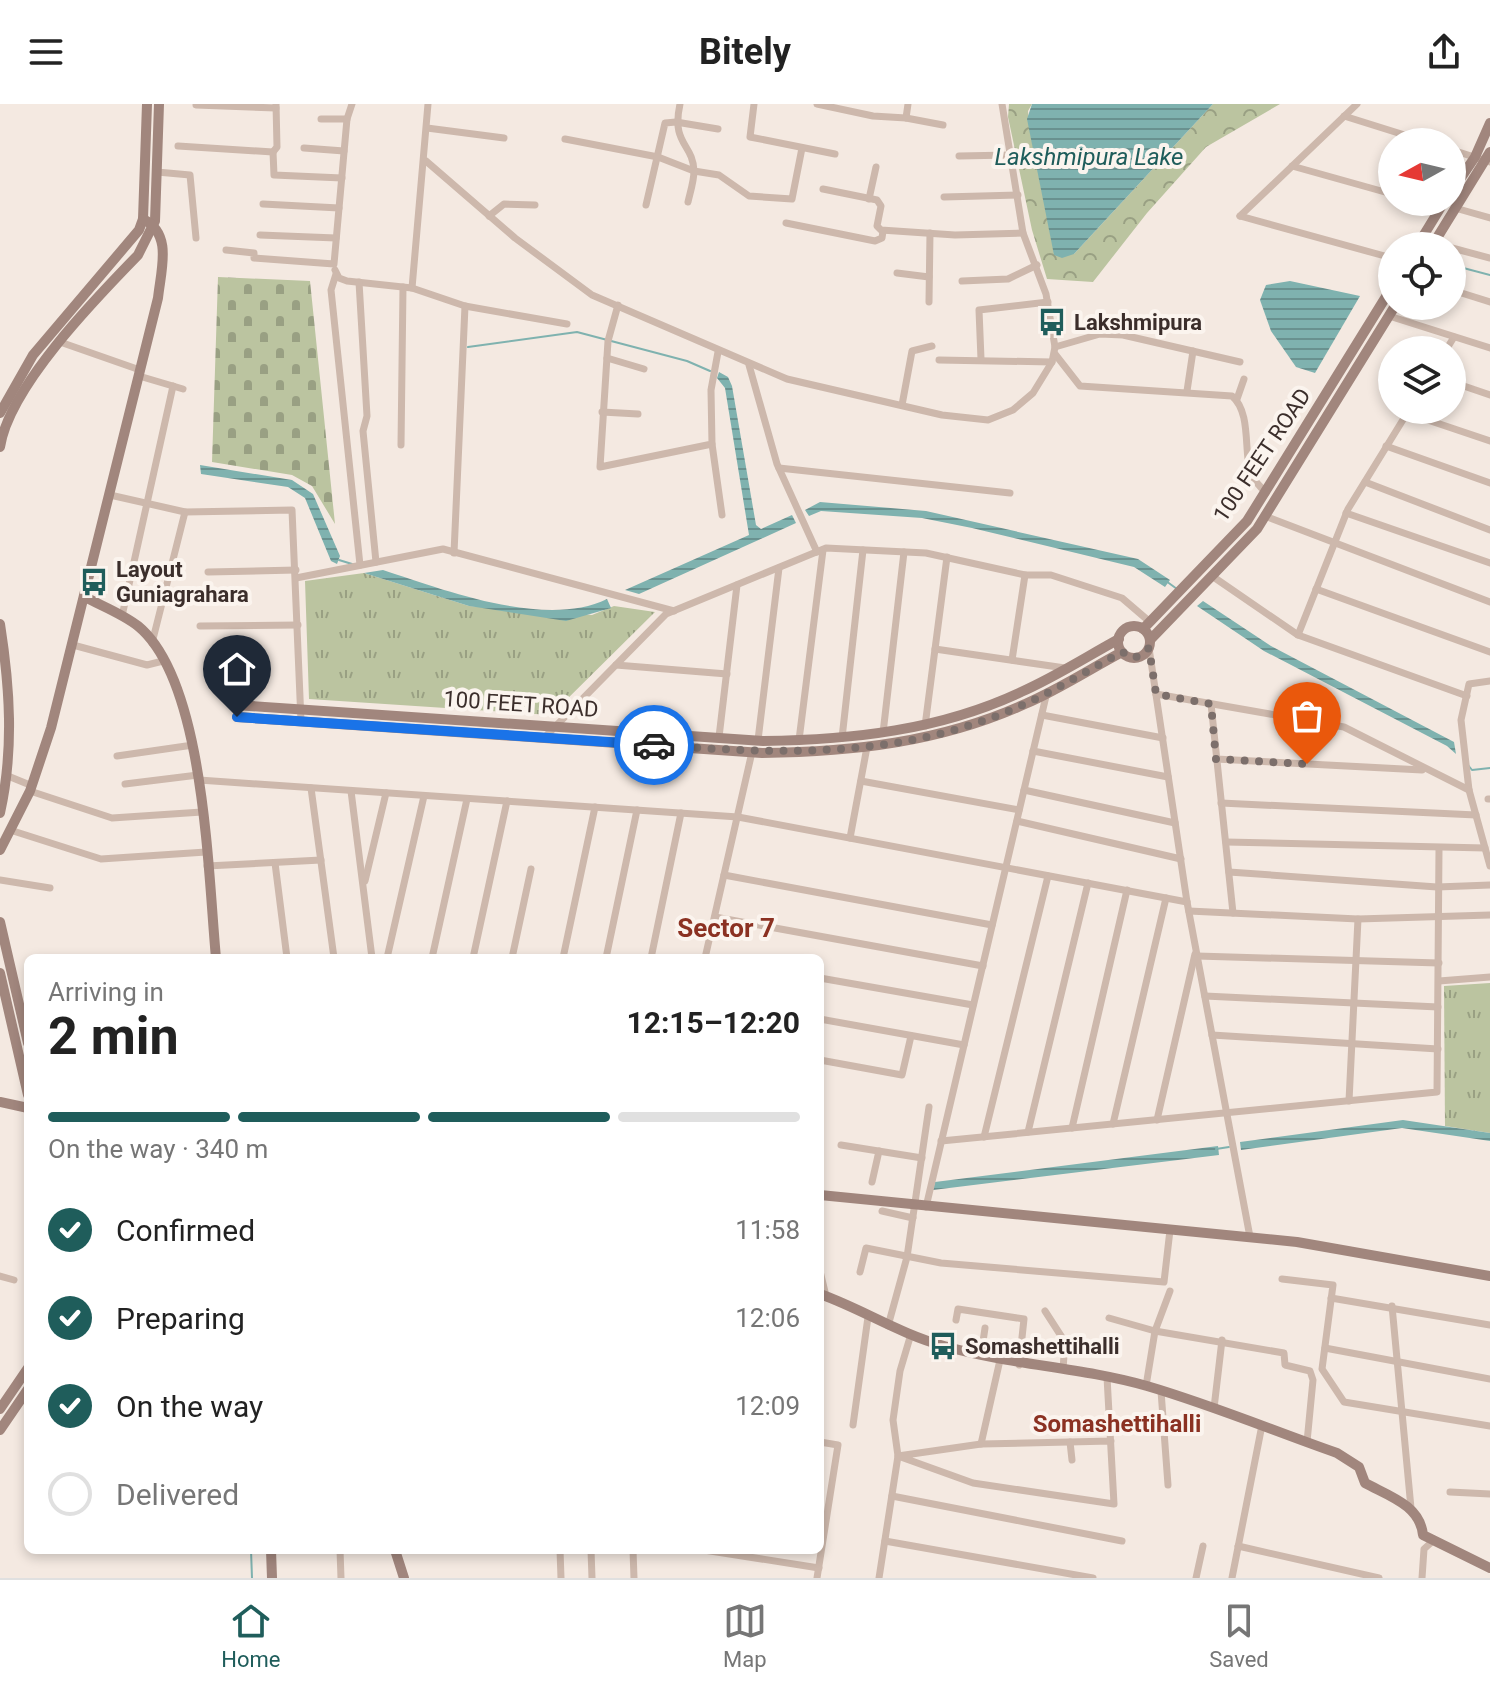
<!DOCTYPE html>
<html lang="en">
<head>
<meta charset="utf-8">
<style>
  :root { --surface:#fff; --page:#f6f6f6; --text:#222; --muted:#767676; --line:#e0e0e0; --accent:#1f5d5b }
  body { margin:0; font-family:Roboto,sans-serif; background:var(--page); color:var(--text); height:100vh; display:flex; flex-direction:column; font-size:30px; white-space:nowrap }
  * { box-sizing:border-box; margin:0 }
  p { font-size:26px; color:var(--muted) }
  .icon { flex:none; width:44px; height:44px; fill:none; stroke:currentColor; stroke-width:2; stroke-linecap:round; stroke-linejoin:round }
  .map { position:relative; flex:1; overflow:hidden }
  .drawer { position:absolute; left:24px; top:850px; width:800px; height:600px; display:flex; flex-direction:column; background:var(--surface); border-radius:12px; box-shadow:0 4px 12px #0003 }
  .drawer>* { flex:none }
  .needle { width:52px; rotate:262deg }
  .buttons { position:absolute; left:1378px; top:24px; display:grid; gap:16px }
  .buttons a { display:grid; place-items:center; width:88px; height:88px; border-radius:50%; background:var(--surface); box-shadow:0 4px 12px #0003; font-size:40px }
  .pin { position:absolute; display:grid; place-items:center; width:68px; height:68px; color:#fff; margin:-82px -34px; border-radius:50% 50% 50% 0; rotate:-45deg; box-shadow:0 0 8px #0007 }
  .pin .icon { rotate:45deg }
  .courier { position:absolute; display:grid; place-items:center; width:80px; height:80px; margin:-40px; border:6px solid #1a73e8; border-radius:50%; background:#fff; color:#222; box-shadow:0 2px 10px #0007 }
  .summary em { font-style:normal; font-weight:700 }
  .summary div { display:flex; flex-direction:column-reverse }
  .summary { display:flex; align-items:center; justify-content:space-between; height:136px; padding:0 24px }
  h1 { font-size:52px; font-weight:700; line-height:60px }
  .bar { display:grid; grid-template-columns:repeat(4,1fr); gap:12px 8px; align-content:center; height:96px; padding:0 24px }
  .bar i { height:10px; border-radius:6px; background:var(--line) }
  .bar .current { background:var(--accent) }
  .bar p { grid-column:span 4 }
  ol { padding:0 24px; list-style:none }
  li { display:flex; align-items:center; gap:24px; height:88px }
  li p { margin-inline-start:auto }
  li .icon { padding:8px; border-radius:50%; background:var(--accent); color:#fff; stroke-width:4 }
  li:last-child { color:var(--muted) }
  li i { width:44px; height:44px; border:4px solid var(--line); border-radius:50% }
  header { display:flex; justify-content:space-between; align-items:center; height:104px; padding:0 24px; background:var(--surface); font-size:36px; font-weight:700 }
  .tabs { display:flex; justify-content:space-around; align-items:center; height:112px; border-top:2px solid var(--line); background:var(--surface); font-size:22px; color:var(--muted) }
  .tabs a { display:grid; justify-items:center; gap:4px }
  .tabs .current { color:var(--accent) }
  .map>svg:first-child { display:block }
  .grass { fill:url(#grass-tufts) }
  .cemetery { fill:url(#cemetery-stones) }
  .park { fill:url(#park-crowns) }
  .water { fill:url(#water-rules) }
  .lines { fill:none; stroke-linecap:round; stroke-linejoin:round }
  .stream { stroke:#7fb2af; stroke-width:2 }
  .street { stroke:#cdb8ac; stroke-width:7 }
  .secondary { stroke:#a1867d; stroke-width:10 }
  .done { stroke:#7c6f6b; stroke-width:8; stroke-dasharray:0 14.4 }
  .route { stroke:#1a73e8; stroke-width:10 }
  .labels { text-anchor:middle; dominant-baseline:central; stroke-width:8; stroke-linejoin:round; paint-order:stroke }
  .poi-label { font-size:22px; font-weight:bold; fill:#3b2e2b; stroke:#fbf4ee; text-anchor:start }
  .street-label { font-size:22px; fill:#3b2e2b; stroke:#fbf4ee }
  .water-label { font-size:24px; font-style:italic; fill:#1f5d5b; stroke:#fbf4ee }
  .neighbourhood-label { font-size:24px; font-weight:bold; fill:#8b3122; stroke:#fbf4ee }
  .quarter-label { font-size:26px; font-weight:bold; fill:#8b3122; stroke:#fbf4ee }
</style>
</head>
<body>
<header><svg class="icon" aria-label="menu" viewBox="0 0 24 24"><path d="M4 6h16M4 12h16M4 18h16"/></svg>Bitely<svg class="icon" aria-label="share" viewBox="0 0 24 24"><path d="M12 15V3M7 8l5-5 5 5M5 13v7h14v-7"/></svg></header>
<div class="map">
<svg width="1490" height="1474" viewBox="0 0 1490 1474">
  <defs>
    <pattern id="grass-tufts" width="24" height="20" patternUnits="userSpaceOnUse" patternTransform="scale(2)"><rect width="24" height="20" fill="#bbc4a0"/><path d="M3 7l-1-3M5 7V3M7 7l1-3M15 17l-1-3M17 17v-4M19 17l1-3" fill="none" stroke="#99a083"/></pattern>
    <pattern id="cemetery-stones" width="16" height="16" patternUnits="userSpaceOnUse" patternTransform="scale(2)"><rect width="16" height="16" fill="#bbc4a0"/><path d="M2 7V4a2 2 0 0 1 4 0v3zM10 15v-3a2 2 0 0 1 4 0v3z" fill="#99a083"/></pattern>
    <pattern id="park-crowns" width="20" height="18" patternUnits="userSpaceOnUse" patternTransform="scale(2)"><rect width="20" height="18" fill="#bbc4a0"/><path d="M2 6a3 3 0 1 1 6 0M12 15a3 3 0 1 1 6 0" fill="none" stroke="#99a083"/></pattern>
    <pattern id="water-rules" width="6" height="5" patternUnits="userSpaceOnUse" patternTransform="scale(2)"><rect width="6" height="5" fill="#7fb2af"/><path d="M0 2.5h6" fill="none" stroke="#69918f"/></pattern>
  </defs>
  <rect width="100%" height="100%" fill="#f4e9e1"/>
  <g class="grass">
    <polygon points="364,469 469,502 592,511 614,502 655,508 551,611 309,595 305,477"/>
    <polygon points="1490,879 1490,1029 1445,1022 1444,882"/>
  </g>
  <polygon class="cemetery" points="218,173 310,177 335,420 312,382 292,371 212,358"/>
  <polygon class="park" points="1009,0 1032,0 1028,7 1029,22 1074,150 1213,0 1280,0 1206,43 1147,109 1093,178 1047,175 1032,126 1008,13"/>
  <g class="water">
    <polygon points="1032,0 1213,0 1074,150 1062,154 1054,151 1027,15"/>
    <polygon points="1290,177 1360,192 1315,269 1296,263 1271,227 1260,196 1266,181"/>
    <polygon points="719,268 728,273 732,282 756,421 761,425 792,411 796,419 639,490 625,486 749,431 725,284 717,274"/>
    <polygon points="200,361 292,376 313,390 340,452 337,460 331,457 305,394 288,383 201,370"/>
    <polygon points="820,398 926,407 1138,455 1170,476 1165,483 1134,463 972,424 922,414 821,407 809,412 805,406"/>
    <path d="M383,466C444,486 546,525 607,495L611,504L566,517L469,502L364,469Z"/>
    <polygon points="1203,497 1271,542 1454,638 1456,650 1447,642 1264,547 1197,502"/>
    <polygon points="1403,1016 1490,1029 1490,1037 1402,1024 1241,1046 1240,1038"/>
    <polygon points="1218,1042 1219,1051 933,1086 935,1078"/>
  </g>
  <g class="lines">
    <g class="stream">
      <polyline points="1452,161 1490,171"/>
      <polyline points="468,243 577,228 687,257 710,267"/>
      <polyline points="339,456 352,460"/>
      <polyline points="1166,477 1177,485"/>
      <polyline points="1468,661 1472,666 1490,664"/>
      <polyline points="1216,1045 1229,1043"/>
      <polyline points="251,1446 252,1474"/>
    </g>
    <g class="street">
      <path d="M680,0C671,41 693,39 694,67C694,77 690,89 688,98"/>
      <polyline points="754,0 750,33 835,50"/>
      <polyline points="817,0 873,12 906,14 908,0"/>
      <polyline points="196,1 276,4"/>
      <polyline points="1344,12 1427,38"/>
      <polyline points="906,14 943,21"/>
      <polyline points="321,15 347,15"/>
      <polyline points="427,24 504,34"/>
      <polyline points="565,35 658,53 694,67 719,71 749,92 792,95 802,44"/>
      <polyline points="178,42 273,48 277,43 276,0"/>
      <polyline points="304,44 344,47"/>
      <polyline points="1452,46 1490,58"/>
      <polyline points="273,48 274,71 342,74"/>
      <polyline points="959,52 1010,51"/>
      <polyline points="426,57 515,134 592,191 787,275 942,311 988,316 1013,306 1033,289 1052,258 1055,243 1046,190 1023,129 1002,0"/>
      <polyline points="1292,62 1392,90"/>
      <polyline points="157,68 190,71 196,134"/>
      <polyline points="823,85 877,96 881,102 877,122 881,126 955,131 1023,129"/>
      <polyline points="944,93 1018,91"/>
      <polyline points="869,95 876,63"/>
      <polyline points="1420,98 1441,104"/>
      <polyline points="263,100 339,104"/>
      <polyline points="646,101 665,19 676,18 718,25"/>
      <polyline points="1455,104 1490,114"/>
      <polyline points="489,112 504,100 535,101"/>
      <polyline points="1240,112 1357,0"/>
      <polyline points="1240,112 1392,154"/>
      <polyline points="786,119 875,137 882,134 883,127"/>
      <polyline points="260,131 336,134"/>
      <polyline points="1452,144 1490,154"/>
      <polyline points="226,146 254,149 254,154 334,160 347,15 352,0"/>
      <polyline points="335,166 339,174 347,177 412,184 465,202 567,220"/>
      <polyline points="897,169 929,173"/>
      <polyline points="336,170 331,186 360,461"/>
      <polyline points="962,177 1008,175 1037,161"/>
      <polyline points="359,178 367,312 363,327 376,458"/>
      <polyline points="412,184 428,0"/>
      <polyline points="1452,186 1490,198"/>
      <polyline points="929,198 930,129"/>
      <polyline points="618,201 608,237 600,363 712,340 711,286 718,248"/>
      <polyline points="1389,212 1490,244"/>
      <polyline points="60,238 140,266"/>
      <polyline points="1055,243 1100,230 1123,231 1240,258"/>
      <polyline points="1446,246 1454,233"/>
      <path d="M1055,250L1080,282L1232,292C1251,308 1244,345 1250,368C1252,375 1260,382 1266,389"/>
      <polyline points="607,254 644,265"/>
      <polyline points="981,255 979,206 1048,198"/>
      <polyline points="939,256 1052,258"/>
      <polyline points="749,261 777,360 817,448"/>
      <polyline points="139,272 183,285"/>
      <polyline points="1452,278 1490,291"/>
      <polyline points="1187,287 1193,247"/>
      <polyline points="1237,295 1244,275"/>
      <polyline points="902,301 912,247 932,242"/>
      <polyline points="602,308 638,310"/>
      <polyline points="1407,309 1490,337"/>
      <polyline points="712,340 722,411"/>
      <polyline points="401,341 403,183"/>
      <polyline points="1386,342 1490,379"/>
      <polyline points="779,364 1010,389"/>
      <polyline points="1365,378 1490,426"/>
      <polyline points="110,391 185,408 292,406 301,617"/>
      <polyline points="1346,409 1490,459"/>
      <polyline points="1265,412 1490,498"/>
      <polyline points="454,449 465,202"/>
      <polyline points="208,468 296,466"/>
      <polyline points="1212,472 1298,531 1467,592"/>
      <polyline points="296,474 443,445 674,507"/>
      <polyline points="1316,485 1490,548"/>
      <polyline points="122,512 173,282"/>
      <polyline points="200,522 298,521"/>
      <polyline points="1298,531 1348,405 1409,306"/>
      <polyline points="152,539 185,408"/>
      <polyline points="73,541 147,561 163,557"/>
      <polyline points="1149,544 1187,798 1250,1133"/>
      <polyline points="935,545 1065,564"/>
      <polyline points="1012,556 1025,471"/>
      <polyline points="616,561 727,570"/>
      <polyline points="1490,577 1469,580 1461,616 1469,686 1490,762"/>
      <polyline points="1156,590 1344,623 1469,686"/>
      <polyline points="1211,600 1233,809"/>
      <polyline points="1042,611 1163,634"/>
      <polyline points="925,622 947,453"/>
      <polyline points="883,629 904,448"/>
      <polyline points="719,633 737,481"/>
      <polyline points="544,634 666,510 826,444 926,449 1025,471 1051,471 1122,494 1150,518"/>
      <polyline points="842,634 863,446"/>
      <polyline points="758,636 779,464"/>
      <polyline points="799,636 823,446"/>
      <polyline points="1033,647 1168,673"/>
      <polyline points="117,652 193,641"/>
      <polyline points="1216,655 1422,666"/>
      <polyline points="8,672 30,681"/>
      <polyline points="199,676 738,713 1187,798"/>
      <polyline points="861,677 1019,706"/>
      <polyline points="125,680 198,671"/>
      <polyline points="311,684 334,854"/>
      <polyline points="1024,686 1175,719"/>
      <polyline points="30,687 112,714 202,708"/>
      <polyline points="351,687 372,854"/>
      <polyline points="1488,695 1490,695"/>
      <polyline points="1221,699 1476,711"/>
      <polyline points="1017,717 1181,755"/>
      <polyline points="10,726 101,755 206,748"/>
      <polyline points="850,734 867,643"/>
      <polyline points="1226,738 1485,744"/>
      <polyline points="275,759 287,854"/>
      <polyline points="207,762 321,756"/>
      <polyline points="1229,768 1437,783 1490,781"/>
      <polyline points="724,771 992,821"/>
      <polyline points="0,776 50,784"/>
      <polyline points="365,777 386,689"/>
      <polyline points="1189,807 1358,815 1490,811"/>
      <polyline points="715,813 983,862"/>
      <polyline points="1197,852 1439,859"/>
      <polyline points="387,854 424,692"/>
      <polyline points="432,854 467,695"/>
      <polyline points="473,854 507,697"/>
      <polyline points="512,854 531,765"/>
      <polyline points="563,854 595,703"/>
      <polyline points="606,854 637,706"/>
      <polyline points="651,854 681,709"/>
      <polyline points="705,854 752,648"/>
      <polyline points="820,874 973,901"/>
      <polyline points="1439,877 1490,873"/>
      <polyline points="1205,892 1438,903"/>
      <polyline points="820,915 964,941"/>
      <polyline points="1212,931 1438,945"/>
      <polyline points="820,956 902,971 911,932"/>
      <polyline points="1349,997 1358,815"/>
      <polyline points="1157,1016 1195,850"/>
      <polyline points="1113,1020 1166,794"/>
      <polyline points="1072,1024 1127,786"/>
      <polyline points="1028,1028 1088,779"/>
      <polyline points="984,1033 1048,772"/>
      <polyline points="941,1037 1437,988 1439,745"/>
      <polyline points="841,1041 922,1054"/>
      <polyline points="872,1078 879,1047"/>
      <polyline points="926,1103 1047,588"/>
      <polyline points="882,1107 913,1114"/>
      <polyline points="820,1167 826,1192"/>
      <polyline points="860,1168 866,1144 941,1159 1164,1178 1170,1126"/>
      <polyline points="0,1172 14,1176"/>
      <polyline points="1282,1175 1333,1181 1322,1265 1344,1298 1490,1322"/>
      <polyline points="1331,1194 1490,1221"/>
      <polyline points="1392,1202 1411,1404"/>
      <polyline points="1045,1207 1065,1238 1063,1265"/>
      <polyline points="1109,1214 1155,1227 1284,1249 1285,1261 1310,1267 1313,1276 1307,1338"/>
      <polyline points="956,1216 958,1205 1024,1215 1019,1261"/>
      <polyline points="888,1222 907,1153 929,1003"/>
      <polyline points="1325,1244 1490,1275"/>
      <polyline points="981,1251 985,1224"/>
      <polyline points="1107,1273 1114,1400 973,1379 898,1352 981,1340 1111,1337"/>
      <polyline points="1146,1282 1155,1227 1170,1187"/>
      <polyline points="1161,1287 1168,1381"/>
      <polyline points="1214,1304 1222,1236"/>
      <polyline points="853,1321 868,1213"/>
      <polyline points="1070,1338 1072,1356"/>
      <polyline points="981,1340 1000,1256"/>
      <polyline points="1450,1388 1490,1390"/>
      <polyline points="892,1392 1122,1437"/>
      <polyline points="885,1437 1093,1474"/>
      <polyline points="1238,1442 1379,1474"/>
      <polyline points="340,1446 341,1474"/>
      <polyline points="560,1446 561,1474"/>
      <polyline points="591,1446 592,1474"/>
      <polyline points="633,1446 634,1474"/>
      <polyline points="704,1446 819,1464"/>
      <polyline points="817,1474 838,1341 820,1338"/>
      <polyline points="879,1474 898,1352 893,1316 900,1267 911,1230"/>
      <polyline points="1196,1474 1203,1442"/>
      <polyline points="1232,1474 1262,1321"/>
      <polyline points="1422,1474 1424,1445 1434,1436"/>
    </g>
    <g class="secondary">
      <polyline points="1452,87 1475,53 1490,19"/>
      <polyline points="1417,142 1444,98"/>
      <polyline points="1432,142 1490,48"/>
      <polyline points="0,309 33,251 139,126 143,115 147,0"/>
      <path d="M0,343C9,283 96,194 138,151L155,117L159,0"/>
      <path d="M85,493C102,502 123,510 138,522C205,577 208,771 216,854"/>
      <path d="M0,520C10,584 14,646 0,709"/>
      <circle cx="1134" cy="538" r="16"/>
      <polyline points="1143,525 1247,417 1392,183"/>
      <polyline points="1150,536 1257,425 1395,202"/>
      <path d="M236,601L763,637C852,636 940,626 1021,588C1055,573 1086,553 1119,535"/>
      <path d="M237,613L762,649C853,648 941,638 1025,600C1058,586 1090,565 1122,548"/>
      <path d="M0,746L30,687L51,624L158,194C161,165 173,130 143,115"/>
      <polyline points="0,818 28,939"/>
      <polyline points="0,869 28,991"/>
      <polyline points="0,998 28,1004"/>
      <polyline points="820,1091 1297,1138 1490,1172"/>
      <path d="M820,1190C862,1205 900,1230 944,1242C1011,1261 1080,1263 1147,1282C1212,1301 1274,1327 1337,1349L1359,1363L1365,1379C1389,1392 1420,1401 1423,1431L1490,1464"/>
      <polyline points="0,1305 28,1264"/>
      <polyline points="0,1326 28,1285"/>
      <polyline points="271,1446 272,1474"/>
      <polyline points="395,1446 404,1474"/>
    </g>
  </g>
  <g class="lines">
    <path class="done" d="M654,641C784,650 903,656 1025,600C1058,585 1090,565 1122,548L1135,554L1149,544L1156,590L1211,600L1216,655L1307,660"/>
    <polyline class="route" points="237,613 654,641"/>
  </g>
  <defs>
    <symbol id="bus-bare" viewBox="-9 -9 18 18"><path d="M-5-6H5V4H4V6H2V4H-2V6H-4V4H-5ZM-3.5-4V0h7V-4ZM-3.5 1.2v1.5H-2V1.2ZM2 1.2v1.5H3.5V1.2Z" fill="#1f5d5b" stroke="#fbf4ee" stroke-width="2.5" paint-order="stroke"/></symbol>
  </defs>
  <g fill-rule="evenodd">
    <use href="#bus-bare" x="1032" y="198" width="40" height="40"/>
    <use href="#bus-bare" x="74" y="458" width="40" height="40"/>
    <use href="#bus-bare" x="923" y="1222" width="40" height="40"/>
  </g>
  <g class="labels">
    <g class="poi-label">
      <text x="1074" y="218">Lakshmipura</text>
      <text x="116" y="465">Layout<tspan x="116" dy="25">Guniagrahara</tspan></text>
      <text x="965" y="1242">Somashettihalli</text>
    </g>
    <g class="street-label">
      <text transform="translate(1262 351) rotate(-56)">100 FEET ROAD</text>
      <text transform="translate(521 600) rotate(4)">100 FEET ROAD</text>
    </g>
    <g class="water-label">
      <text x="1089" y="53">Lakshmipura Lake</text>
    </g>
    <g class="neighbourhood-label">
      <text x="1117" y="1320">Somashettihalli</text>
    </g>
    <g class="quarter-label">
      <text x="726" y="824">Sector 7</text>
    </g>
  </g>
</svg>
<div class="buttons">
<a><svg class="needle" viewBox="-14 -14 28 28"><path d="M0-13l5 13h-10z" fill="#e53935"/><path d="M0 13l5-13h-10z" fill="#767676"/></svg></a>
<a><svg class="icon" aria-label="locate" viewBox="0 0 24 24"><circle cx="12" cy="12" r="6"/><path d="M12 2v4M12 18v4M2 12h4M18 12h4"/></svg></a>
<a><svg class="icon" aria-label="layers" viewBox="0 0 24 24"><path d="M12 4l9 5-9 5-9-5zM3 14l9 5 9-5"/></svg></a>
</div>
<div class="pin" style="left:1307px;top:660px;background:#ea580c"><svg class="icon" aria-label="bag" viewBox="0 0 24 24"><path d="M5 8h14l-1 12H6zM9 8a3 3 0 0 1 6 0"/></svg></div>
<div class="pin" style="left:237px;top:613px;background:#1f2937"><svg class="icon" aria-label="home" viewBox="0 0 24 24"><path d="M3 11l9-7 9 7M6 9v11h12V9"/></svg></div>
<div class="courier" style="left:654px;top:641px"><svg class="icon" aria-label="car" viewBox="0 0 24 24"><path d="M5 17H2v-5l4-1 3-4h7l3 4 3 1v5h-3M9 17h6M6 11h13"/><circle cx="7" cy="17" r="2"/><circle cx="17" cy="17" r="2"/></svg></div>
<section class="drawer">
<div class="summary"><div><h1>2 min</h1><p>Arriving in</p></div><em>12:15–12:20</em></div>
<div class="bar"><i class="current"></i><i class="current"></i><i class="current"></i><i></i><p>On the way · 340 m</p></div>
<ol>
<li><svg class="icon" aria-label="check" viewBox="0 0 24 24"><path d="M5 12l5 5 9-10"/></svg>Confirmed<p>11:58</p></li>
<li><svg class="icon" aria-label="check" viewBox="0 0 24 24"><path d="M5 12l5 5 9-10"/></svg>Preparing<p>12:06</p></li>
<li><svg class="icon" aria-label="check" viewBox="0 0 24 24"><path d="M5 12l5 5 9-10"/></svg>On the way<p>12:09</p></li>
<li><i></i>Delivered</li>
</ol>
</section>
</div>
<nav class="tabs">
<a class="current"><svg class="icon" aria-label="home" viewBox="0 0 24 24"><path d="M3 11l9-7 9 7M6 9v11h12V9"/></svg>Home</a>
<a><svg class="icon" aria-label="map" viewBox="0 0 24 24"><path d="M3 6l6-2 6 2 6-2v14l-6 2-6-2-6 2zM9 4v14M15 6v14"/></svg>Map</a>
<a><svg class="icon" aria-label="saved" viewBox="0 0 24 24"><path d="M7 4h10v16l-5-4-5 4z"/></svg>Saved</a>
</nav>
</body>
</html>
